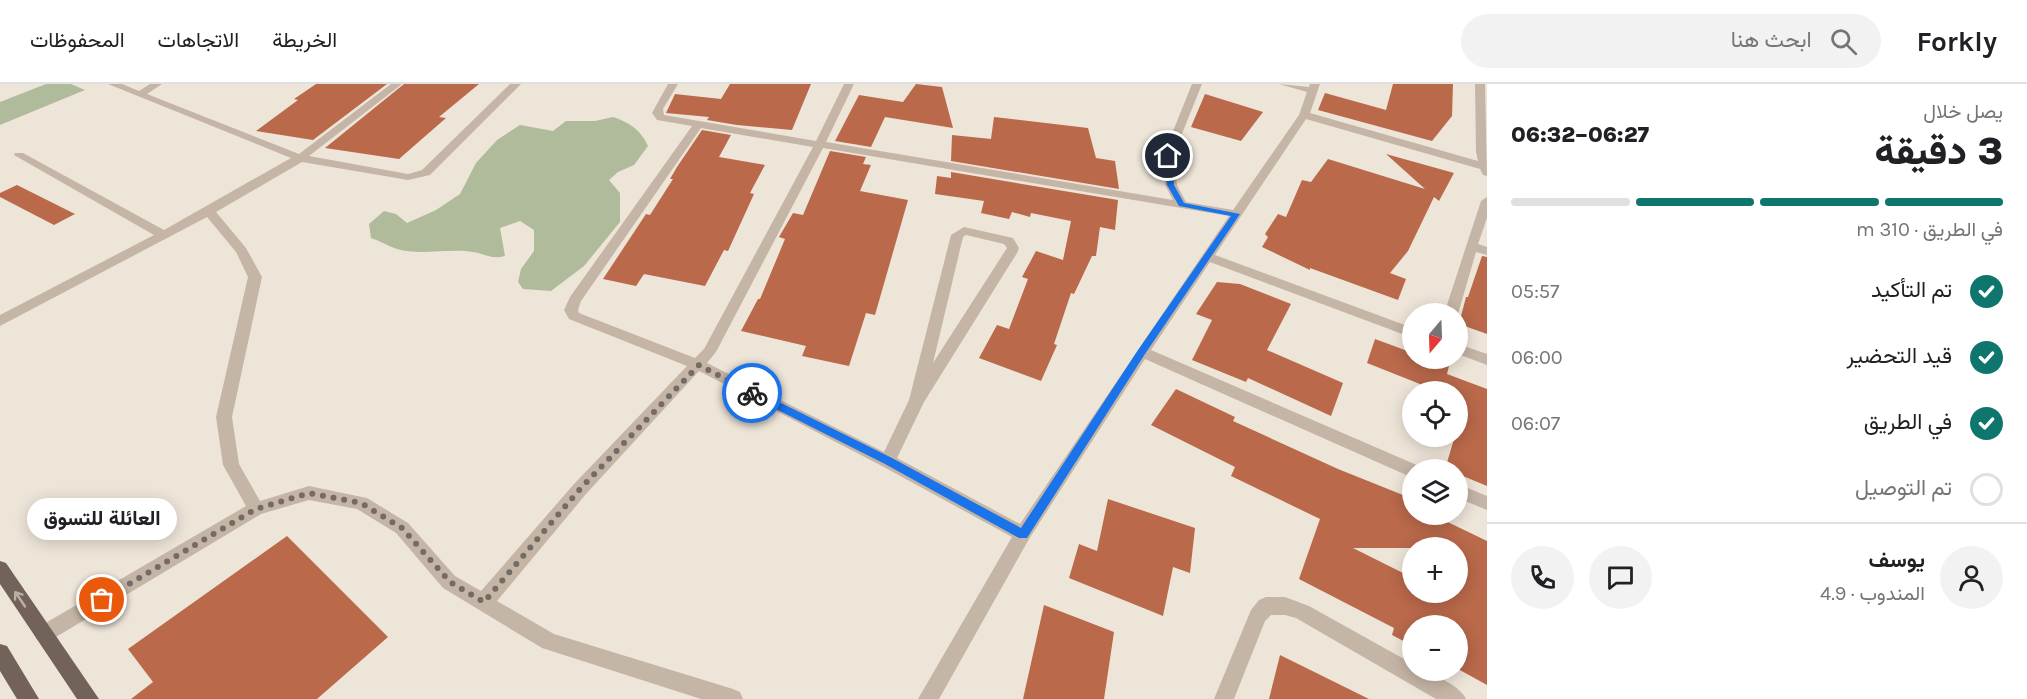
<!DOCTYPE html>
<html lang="ar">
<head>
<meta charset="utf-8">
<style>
  :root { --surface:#fff; --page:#f2f2f2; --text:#202124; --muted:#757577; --line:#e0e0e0; --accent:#0f766e }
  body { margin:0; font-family:Karla,Vazirmatn,sans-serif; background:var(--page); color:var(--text); direction:rtl; height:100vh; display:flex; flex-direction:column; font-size:22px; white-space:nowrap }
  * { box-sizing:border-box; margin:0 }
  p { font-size:20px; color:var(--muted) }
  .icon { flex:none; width:33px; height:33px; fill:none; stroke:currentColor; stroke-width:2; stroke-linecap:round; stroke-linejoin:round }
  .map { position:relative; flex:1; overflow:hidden; direction:ltr }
  .side { display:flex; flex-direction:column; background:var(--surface); width:540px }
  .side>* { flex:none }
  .needle { width:39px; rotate:199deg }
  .controls { position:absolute; left:1402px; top:219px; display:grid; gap:12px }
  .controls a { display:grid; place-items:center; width:66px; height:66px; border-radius:50%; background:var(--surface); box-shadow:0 3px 15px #0003; font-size:30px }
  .pin { position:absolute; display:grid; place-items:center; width:51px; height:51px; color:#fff; margin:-26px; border:3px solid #fff; border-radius:50%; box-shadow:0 2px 6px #0007 }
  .courier { position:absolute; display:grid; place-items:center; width:60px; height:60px; margin:-30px; border:4px solid #1a73e8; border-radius:50%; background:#fff; color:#222; box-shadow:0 2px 8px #0007 }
  .bubble { position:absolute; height:42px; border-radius:21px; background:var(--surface); box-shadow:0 3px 15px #0003; font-size:20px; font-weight:800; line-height:42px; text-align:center; direction:rtl }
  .overview em { font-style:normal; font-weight:800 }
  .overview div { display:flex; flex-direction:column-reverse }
  .overview { display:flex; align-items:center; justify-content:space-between; height:102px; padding:0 24px }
  h1 { font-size:39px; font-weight:800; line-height:45px }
  .bar { display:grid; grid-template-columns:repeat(4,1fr); gap:9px 6px; align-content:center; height:72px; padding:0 24px }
  .bar i { height:8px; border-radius:4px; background:var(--line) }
  .bar .current { background:var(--accent) }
  .bar p { grid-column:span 4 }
  .line { display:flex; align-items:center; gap:15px; padding:0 24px; border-top:2px solid var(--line) }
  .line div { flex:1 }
  .round { display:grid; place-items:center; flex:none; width:63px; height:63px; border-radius:32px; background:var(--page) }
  ol { padding:0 24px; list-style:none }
  li { display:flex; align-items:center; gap:18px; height:66px }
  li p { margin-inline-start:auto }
  li .icon { padding:6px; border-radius:50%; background:var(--accent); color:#fff; stroke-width:4 }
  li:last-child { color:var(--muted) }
  li i { width:33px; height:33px; border:3px solid var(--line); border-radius:50% }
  header { display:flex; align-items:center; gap:36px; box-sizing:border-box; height:84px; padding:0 30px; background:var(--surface); border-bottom:2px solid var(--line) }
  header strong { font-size:28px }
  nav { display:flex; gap:33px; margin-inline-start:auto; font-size:21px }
  .search { width:420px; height:54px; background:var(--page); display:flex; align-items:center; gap:15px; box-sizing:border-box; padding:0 21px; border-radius:33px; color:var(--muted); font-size:22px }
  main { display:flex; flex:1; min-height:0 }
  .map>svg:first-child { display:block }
  .green { fill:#b0bb9b }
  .building { fill:#ba694b; fill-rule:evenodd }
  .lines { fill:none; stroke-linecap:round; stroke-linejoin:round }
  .street { fill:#c5b5a6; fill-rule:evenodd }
  .primary { fill:#726259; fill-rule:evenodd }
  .oneway { stroke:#bbb0a6 }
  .route { fill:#1a73e8 }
  .done { stroke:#746b65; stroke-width:6; stroke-dasharray:0 10.8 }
</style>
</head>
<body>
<header>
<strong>Forkly</strong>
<div class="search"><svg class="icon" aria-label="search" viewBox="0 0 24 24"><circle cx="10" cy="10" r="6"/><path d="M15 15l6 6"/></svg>ابحث هنا</div>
<nav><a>الخريطة</a><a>الاتجاهات</a><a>المحفوظات</a></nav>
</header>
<main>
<section class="side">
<div class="overview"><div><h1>3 دقيقة</h1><p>يصل خلال</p></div><em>06:27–06:32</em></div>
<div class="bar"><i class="current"></i><i class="current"></i><i class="current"></i><i></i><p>في الطريق · 310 m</p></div>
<ol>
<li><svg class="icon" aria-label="check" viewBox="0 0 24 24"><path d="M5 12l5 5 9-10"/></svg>تم التأكيد<p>05:57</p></li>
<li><svg class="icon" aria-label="check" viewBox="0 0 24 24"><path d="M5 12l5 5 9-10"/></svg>قيد التحضير<p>06:00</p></li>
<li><svg class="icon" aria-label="check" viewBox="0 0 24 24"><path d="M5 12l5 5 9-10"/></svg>في الطريق<p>06:07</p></li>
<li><i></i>تم التوصيل</li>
</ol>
<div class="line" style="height:108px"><a class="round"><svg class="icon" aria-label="person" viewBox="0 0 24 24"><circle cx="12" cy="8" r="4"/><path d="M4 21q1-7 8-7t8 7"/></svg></a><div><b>يوسف</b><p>المندوب · 4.9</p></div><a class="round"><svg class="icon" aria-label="chat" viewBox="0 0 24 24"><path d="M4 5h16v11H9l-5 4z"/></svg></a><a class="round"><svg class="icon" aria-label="phone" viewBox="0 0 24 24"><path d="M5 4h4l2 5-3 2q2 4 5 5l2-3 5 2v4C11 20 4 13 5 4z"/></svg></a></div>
</section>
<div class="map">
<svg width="1487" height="615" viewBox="0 0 1487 615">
  <rect width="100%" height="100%" fill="#eee5d9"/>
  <g class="green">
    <polygon points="46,0 71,0 85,6 0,41 0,18"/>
    <path d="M613,33C629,38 641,46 648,62L634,81L618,88L609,96L620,109V138L584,182L551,207L523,205L518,198L521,185L534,167V146L520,137L500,144L505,172C492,176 486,170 473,168C449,164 420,172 397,165C388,162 380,157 371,154L369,140L384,127L396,130L407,139L436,126L460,110L476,79L497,56L520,41L553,47L566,37H595Z"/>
  </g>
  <g class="building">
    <polygon points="316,0 387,0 313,56 256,47 298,16 294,15"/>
    <polygon points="404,0 479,0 439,33 446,34 399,75 325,64"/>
    <polygon points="730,0 811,0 792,46 737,41 707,36 709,33 666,29 675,10 721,15"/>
    <polygon points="916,0 942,3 953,44 885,33 871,63 835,57 859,11 903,18"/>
    <polygon points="1393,0 1453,0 1452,32 1432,57 1318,26 1325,9 1386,26"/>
    <polygon points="1205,10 1263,28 1241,57 1191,43"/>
    <polygon points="994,33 1088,44 1096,74 1115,77 1119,105 951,77 952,51 991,55"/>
    <polygon points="702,46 731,51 719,73 765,81 750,109 754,110 728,167 724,166 705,202 644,190 636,202 603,195 646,130 650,131 673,95 670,95 677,83"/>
    <polygon points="830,67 866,73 863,80 871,81 860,107 908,116 875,231 866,229 849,282 802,272 806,262 741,247 758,215 760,215 785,155 779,153 793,129 803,131"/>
    <polygon points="1386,70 1454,89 1439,117 1434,113 1408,167 1390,189 1406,195 1398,216 1310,184 1310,186 1262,163 1268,153 1265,150 1278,130 1286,133 1302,96 1311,98 1328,75 1425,105"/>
    <polygon points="951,88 1118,116 1115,146 1100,143 1096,172 1092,172 1074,210 1071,209 1054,260 1057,261 1041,297 979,274 997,241 1009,245 1028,195 1022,193 1036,167 1063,176 1071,137 1031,129 1030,133 1012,128 1009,135 981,129 984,117 935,110 937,92 951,94"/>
    <polygon points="17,101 75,130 54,141 0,113 0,109"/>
    <polygon points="1482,172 1487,173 1487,250 1459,240 1466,213 1468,213"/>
    <polygon points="1217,198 1240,200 1291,220 1267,266 1343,299 1331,332 1248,294 1246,298 1192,276 1212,236 1196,230"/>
    <polygon points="1375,255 1413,269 1413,274 1428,274 1449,282 1447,290 1487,305 1487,402 1458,390 1458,386 1445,385 1455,352 1458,352 1458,308 1440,308 1367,279"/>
    <path d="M1176,305L1235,333L1233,337L1338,385L1413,415V430H1431L1487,457V601L1458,585V542H1413V562L1392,551L1394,544L1299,495L1320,435L1231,392L1235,383L1151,341ZM1353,464H1458V508H1413V494Z"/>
    <polygon points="1108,415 1195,444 1190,489 1173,483 1163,532 1069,494 1079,460 1097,467"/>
    <polygon points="287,452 388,553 317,615 131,615 153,598 128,565"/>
    <polygon points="1044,521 1114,548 1104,615 1023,615"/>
    <polygon points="1280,571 1369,615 1269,615"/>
  </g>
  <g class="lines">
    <g class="street">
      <path d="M108,0H122L139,7L150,0H162L147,10L299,70L391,0H402L309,72L408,90L422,86L510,0H521L430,91L408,96L302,78L216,128L246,164L262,193L232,333L239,380L260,417L309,402L367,414L408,439L455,492L481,507L574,400L687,282L569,235L564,226L570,213L692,42L657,36L652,29L668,0H678L663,25L664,31L816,57L844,0H854L826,58L1173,116L1165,101L1163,72L1192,0H1202L1173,72L1177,101L1186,118L1233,126L1299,31L1307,8L1279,0L1309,3L1310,0H1320L1310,29L1478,77L1476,68L1475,0H1485L1487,92L1483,91L1480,85L1306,35L1215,171L1413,244V254L1210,178L1151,266L1419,382L1420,386H1413V394L1145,275L1029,455L939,615H918L1012,453L882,382L699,287L586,410L497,517L554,550L733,605L740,608L743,615H701L542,564L443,504L396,449L357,425L309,416L261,430L51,556L44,559L37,556L34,550L37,544L246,422L223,381L216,333L248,193L236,168L207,133L0,242V231L154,151L14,71L15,69H23L164,146L291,74ZM701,44L813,63L704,265L695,274L579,229L578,226L581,217ZM823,64L1229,132L1020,440L897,374L924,318L1017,169L1019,164L1013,154L964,143L951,151L909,316L884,368L707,279L716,268ZM966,151L1004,160L1007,164L933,279L963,153Z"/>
      <polygon points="1487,113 1487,134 1478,160 1487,163 1487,171 1476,168 1458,230 1444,230 1481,117"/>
      <polygon points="1458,260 1487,270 1487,281 1458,270"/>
      <polygon points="1458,400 1487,412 1487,426 1458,414"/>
      <path d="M1266,513H1285L1309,522L1413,580V586C1428,586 1460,601 1466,615H1436L1296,534L1285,531H1271L1265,537L1234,615H1214L1251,526L1259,516Z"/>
    </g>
    <g class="primary">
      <polygon points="0,477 6,479 99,615 77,615 0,500"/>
      <polygon points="0,560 7,562 39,615 17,615 0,587"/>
    </g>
  </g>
  <defs><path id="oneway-shaft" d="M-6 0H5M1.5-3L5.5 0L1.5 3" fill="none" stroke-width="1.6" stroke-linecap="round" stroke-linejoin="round" transform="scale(1.5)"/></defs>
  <use class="oneway" href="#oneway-shaft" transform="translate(20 515) rotate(-124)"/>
  <polygon class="route" points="1168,70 1172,72 1174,101 1184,119 1240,130 1145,270 1027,454 1019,454 885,380 748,311 748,306 755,306 892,374 1021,444 1138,266 1231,132 1179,122 1167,101 1165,72"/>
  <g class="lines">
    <polyline class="done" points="102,516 256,425 309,409 361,419 402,444 450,498 484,518 580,405 699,281 752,309"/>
  </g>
</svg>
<div class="controls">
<a><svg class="needle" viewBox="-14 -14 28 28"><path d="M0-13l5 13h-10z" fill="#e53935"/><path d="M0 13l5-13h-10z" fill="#757577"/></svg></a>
<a><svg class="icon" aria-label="locate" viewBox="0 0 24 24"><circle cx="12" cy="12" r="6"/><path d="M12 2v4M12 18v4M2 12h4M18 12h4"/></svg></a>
<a><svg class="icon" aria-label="layers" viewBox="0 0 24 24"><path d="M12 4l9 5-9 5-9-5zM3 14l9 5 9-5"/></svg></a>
<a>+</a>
<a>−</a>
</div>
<div class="pin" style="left:102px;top:516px;background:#ea580c"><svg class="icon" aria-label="bag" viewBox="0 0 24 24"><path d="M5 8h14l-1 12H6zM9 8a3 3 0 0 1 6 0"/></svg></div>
<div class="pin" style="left:1168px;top:72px;background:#1f2937"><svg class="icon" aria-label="home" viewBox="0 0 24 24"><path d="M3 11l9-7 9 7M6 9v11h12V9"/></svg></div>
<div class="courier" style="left:752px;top:309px"><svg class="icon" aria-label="bike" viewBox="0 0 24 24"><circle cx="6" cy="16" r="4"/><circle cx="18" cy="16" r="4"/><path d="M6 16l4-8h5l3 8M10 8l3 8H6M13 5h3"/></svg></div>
<div class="bubble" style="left:27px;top:414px;width:150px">العائلة للتسوق</div>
</div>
</main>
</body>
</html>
